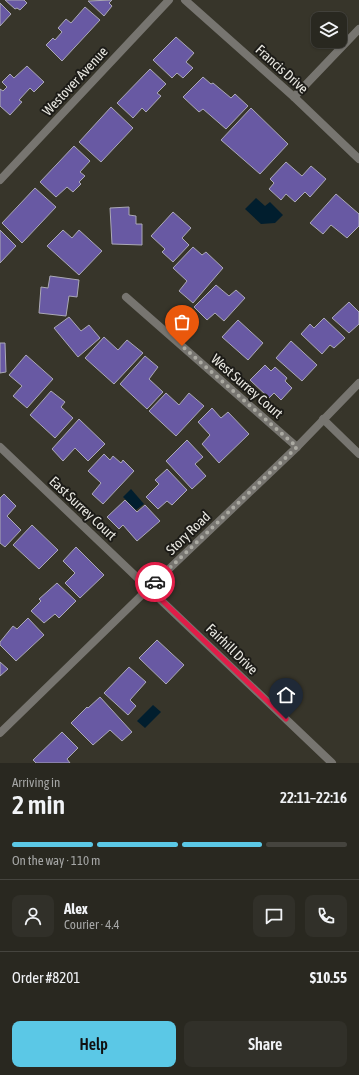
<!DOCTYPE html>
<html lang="en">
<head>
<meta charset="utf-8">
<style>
  :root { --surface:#292820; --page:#313029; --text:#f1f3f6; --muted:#a5a6a5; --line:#45443e; --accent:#5bc8e6 }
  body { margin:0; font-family:"Asap Condensed",sans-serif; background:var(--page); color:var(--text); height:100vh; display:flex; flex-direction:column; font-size:15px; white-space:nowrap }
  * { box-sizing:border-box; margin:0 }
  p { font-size:13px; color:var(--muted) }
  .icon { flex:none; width:22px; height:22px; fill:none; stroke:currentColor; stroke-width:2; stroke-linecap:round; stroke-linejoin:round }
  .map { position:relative; height:763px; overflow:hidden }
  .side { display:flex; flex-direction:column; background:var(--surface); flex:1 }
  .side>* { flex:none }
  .controls { position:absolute; left:311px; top:12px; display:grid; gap:8px }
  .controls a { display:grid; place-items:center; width:36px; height:36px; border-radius:8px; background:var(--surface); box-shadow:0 1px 3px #0004,0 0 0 1px var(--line); font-size:20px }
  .pin { position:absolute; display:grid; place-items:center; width:34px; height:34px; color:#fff; margin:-41px -17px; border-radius:50% 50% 50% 0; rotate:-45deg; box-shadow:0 0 4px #0007 }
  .pin .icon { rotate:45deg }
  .courier { position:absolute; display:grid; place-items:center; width:40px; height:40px; margin:-20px; border:3px solid #e11d48; border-radius:50%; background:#fff; color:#222; box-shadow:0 1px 5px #0007 }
  .summary em { font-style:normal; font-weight:600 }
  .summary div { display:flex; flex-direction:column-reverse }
  .summary { display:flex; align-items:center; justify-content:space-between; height:68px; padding:0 12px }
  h1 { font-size:26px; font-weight:600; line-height:30px }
  .bar { display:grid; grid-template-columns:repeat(4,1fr); gap:6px 4px; align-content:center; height:48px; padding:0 12px }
  .bar i { height:5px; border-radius:3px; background:var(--line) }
  .bar .selected { background:var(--accent) }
  .bar p { grid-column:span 4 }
  .line { display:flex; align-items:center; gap:10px; padding:0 12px; border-top:1px solid var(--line) }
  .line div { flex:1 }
  .round { display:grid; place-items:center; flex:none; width:42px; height:42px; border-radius:8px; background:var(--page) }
  .cta { display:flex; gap:8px; margin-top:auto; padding:8px 12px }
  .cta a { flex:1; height:46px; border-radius:8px; background:var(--accent); color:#111; font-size:16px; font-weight:600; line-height:46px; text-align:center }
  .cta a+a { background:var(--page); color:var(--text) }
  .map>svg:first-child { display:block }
  .water { fill:#011e2e }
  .building { fill:#6859a3; stroke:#aba9b6 }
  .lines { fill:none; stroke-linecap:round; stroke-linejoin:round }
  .minor { stroke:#777570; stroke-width:8 }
  .tertiary { stroke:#777570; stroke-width:8 }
  .done { stroke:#abaaa2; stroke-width:4; stroke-dasharray:0 7.2 }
  .route { stroke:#e11d48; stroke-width:5 }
  .labels { text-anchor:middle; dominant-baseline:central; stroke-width:4; stroke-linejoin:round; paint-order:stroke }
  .street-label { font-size:14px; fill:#eae9e2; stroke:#1d1c18 }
</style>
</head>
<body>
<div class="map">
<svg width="359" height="763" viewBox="0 0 359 763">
  <rect width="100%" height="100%" fill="#37352a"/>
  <g class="water">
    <polygon points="256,198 265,206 270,202 283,215 275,223 261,224 245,209"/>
    <polygon points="131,489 144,504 136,510 123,497"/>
    <polygon points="153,705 161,712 145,728 137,721"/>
  </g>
  <g class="building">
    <polygon points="5,0 24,0 27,3 20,10 17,8 15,9"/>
    <polygon points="112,0 109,3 112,6 104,16 88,1"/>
    <polygon points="0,3 11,14 0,26"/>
    <polygon points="85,7 100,20 62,61 46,45 53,38 55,40 62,32 58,28 66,19 71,23"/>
    <polygon points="176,37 194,53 186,62 193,68 183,78 177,73 172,78 153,60"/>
    <polygon points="27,66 44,82 34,92 30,88 19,100 22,102 10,115 0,106 0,89 3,91 7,87 2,82 10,74 14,78"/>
    <polygon points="150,69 166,84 157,93 161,96 146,112 142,108 133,118 117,103"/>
    <polygon points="203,77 211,84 213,83 231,98 235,94 248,106 226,129 203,109 199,112 183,97"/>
    <polygon points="111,107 133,128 101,162 79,142"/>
    <polygon points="251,108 288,144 260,174 221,140"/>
    <polygon points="74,146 90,161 80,172 85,176 79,182 81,184 73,192 67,187 56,197 40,182"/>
    <polygon points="286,162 302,176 311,166 326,179 310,197 305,192 295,202 286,194 281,200 269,189 274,183 270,179"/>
    <polygon points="35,188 56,207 22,243 2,223"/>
    <polygon points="336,194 359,214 359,226 347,238 331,225 323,234 310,223"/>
    <polygon points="129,207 129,215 136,216 136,224 142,224 142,245 112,244 110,208"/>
    <polygon points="173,212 191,228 182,238 189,245 173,262 162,252 165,249 151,236"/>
    <polygon points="0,230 16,246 0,263"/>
    <polygon points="63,230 72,238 79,230 102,251 79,275 47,246"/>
    <polygon points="193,247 202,255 206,252 223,268 193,303 179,291 187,281 173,268"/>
    <polygon points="50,276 79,280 77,297 69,296 66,316 39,313 41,287 48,288"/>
    <polygon points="216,285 229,296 236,290 245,298 224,321 215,313 207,320 194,307"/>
    <polygon points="349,302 359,312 359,324 349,333 332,318"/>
    <polygon points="69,317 81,331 89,325 100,338 78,357 54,328"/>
    <polygon points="324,318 345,338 334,348 330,345 322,354 301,334 310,324 314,328"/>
    <polygon points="238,320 263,343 248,360 222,337"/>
    <polygon points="104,337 118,350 127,340 143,353 114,384 85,358"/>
    <polygon points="291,341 317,365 302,381 276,358"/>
    <polygon points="0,343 5,343 6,372 0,373"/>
    <polygon points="26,355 53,379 27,408 13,396 22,386 9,375"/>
    <polygon points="145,356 158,367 149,379 163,392 147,409 120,384"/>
    <polygon points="265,365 271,371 275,367 287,378 285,381 292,388 281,400 274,393 269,398 250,380"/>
    <polygon points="51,391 65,402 61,407 73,418 55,438 30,415"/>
    <polygon points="166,393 179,405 189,393 204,406 176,436 149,411"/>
    <polygon points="212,408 221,418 228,412 249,434 219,463 202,444 210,435 198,422"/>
    <polygon points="79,419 105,444 88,461 75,448 63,461 52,449"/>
    <polygon points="187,440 203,457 195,464 206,476 192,489 166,461"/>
    <polygon points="104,454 110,460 113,456 121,463 123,460 134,471 103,504 92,494 101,483 88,471"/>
    <polygon points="167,469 187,490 172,505 167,501 158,509 146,497 159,484 155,480"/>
    <polygon points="4,494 16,506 7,516 21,530 5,547 0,543 0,498"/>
    <polygon points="125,500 137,512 145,505 160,521 137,541 123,525 119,529 107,517"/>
    <polygon points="32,525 58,550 39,569 13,545"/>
    <polygon points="76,547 104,575 80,598 65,583 75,573 63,561"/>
    <polygon points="57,583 76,601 59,618 55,614 44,623 31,611 41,601 39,599"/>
    <polygon points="28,618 44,635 16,661 0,645 0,642 13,626 17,629"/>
    <polygon points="157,640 184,665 166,684 139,658"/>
    <polygon points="0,662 8,669 0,676"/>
    <polygon points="129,667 146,682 130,700 136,706 128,715 104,693"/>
    <polygon points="100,697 132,732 122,741 110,730 93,745 71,723 87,707 88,708"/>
    <polygon points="62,732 78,748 67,759 70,763 36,763 33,760"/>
  </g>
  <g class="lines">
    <g class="minor">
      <polyline points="185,0 294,97 359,159"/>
      <polyline points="294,97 359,29"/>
      <polyline points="0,180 169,0"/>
      <polyline points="126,297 297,447"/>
      <polyline points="323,419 359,454"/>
      <polyline points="0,447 332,763"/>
    </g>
    <polyline class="tertiary" points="0,733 149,588 297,447 359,383"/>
  </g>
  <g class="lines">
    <polyline class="done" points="155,582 297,447 182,346"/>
    <polyline class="route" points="155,582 149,588 286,719"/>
  </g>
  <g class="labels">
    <g class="street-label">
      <text transform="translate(282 69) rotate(42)">Francis Drive</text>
      <text transform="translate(75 81) rotate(-47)">Westover Avenue</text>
      <text transform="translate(247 386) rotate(41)">West Surrey Court</text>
      <text transform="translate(83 508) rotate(43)">East Surrey Court</text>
      <text transform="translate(188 533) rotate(-44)">Story Road</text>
      <text transform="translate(232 649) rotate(44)">Fairhill Drive</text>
    </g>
  </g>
</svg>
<div class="controls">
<a><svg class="icon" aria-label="layers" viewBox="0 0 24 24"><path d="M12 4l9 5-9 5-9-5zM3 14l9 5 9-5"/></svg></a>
</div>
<div class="pin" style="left:182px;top:346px;background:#ea580c"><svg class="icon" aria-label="bag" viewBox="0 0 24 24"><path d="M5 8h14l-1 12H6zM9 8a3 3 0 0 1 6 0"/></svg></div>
<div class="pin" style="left:286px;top:719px;background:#1f2937"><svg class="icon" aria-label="home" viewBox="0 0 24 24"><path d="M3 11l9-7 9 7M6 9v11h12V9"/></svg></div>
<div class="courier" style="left:155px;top:582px"><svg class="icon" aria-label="car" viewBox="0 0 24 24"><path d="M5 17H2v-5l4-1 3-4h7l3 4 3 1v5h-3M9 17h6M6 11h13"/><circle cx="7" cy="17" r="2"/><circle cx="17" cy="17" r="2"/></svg></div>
</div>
<section class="side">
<div class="summary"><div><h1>2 min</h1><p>Arriving in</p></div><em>22:11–22:16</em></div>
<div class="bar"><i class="selected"></i><i class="selected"></i><i class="selected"></i><i></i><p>On the way · 110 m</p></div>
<div class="line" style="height:72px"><a class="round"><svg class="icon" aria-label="person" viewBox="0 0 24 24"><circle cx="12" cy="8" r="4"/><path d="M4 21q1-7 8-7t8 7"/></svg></a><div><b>Alex</b><p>Courier · 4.4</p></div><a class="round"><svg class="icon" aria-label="chat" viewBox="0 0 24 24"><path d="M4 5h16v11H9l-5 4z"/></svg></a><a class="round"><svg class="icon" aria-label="phone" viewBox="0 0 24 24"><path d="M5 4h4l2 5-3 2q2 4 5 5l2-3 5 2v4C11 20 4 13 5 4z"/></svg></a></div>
<div class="line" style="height:52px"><div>Order #8201</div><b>$10.55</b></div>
<div class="cta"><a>Help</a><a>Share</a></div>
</section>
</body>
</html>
